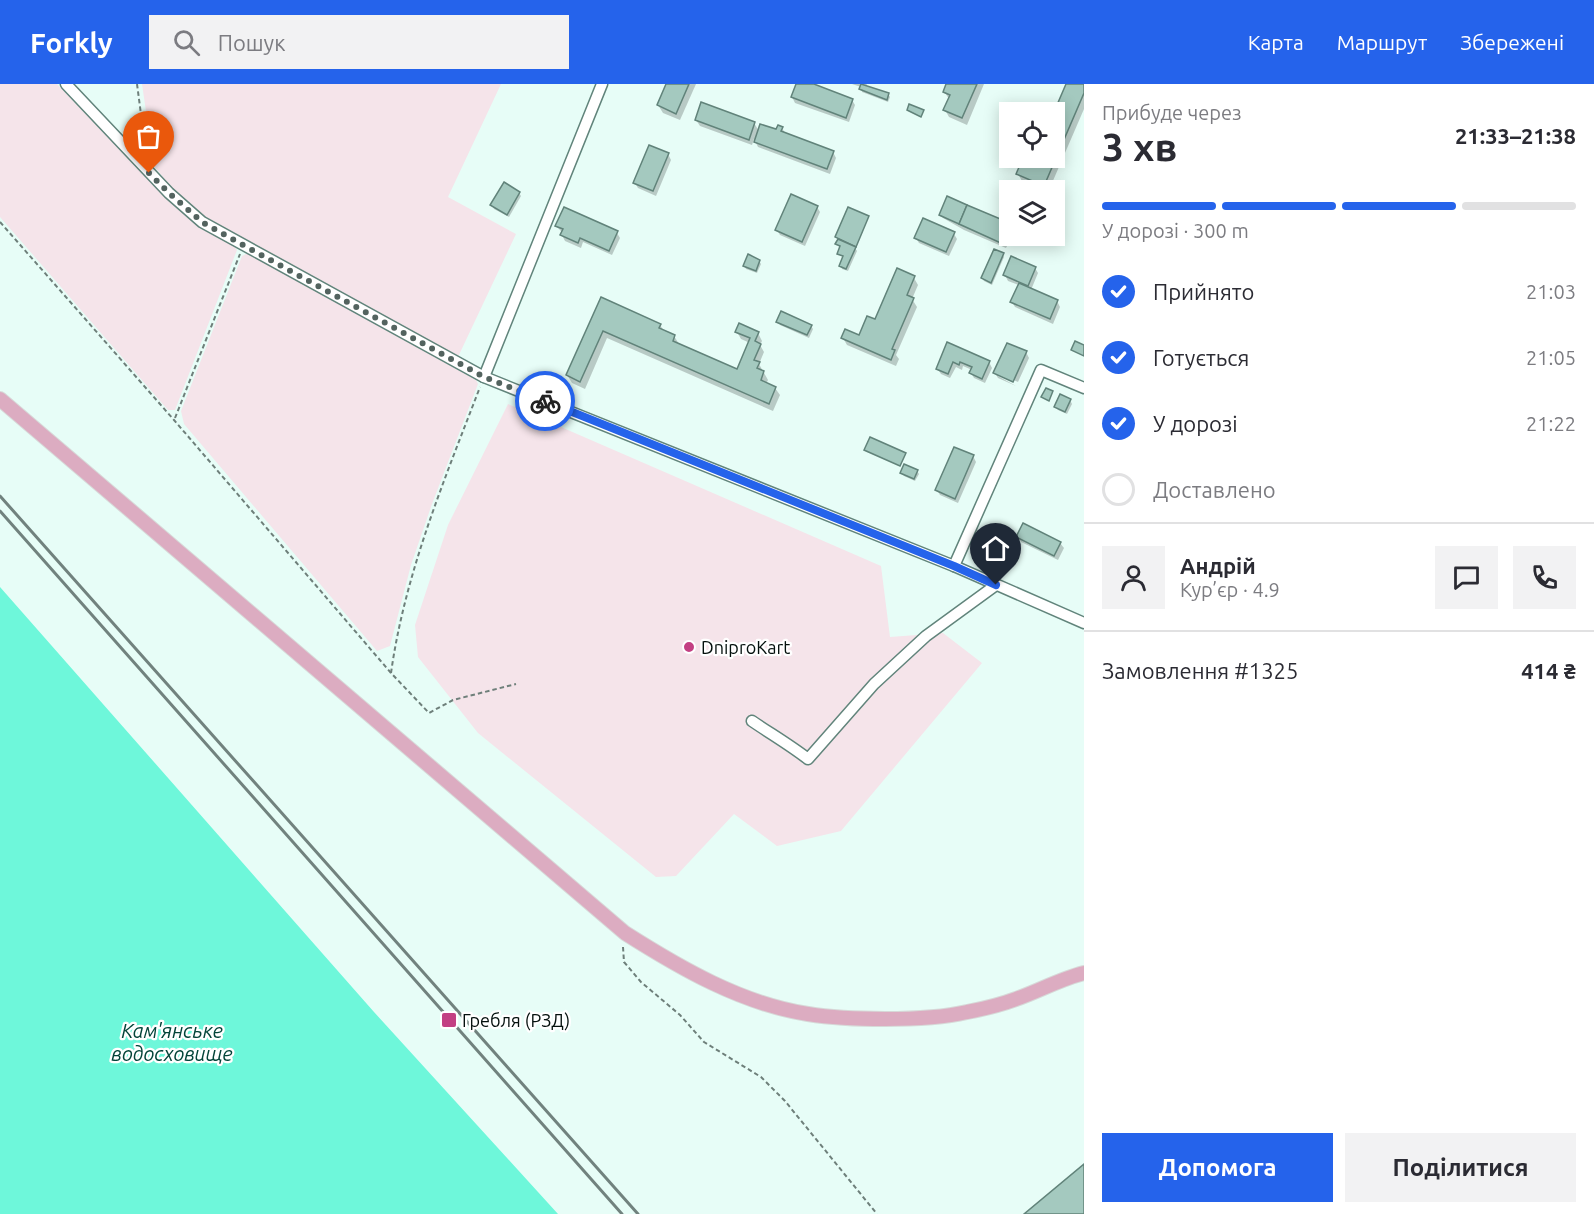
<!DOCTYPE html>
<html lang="uk">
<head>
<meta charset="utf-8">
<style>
  :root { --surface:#fff; --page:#f2f2f3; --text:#2b2b33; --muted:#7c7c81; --line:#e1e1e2; --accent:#2563eb }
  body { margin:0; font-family:Ubuntu,sans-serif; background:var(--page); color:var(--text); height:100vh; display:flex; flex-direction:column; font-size:22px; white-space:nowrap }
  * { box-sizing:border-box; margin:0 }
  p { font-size:20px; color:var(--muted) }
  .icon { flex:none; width:33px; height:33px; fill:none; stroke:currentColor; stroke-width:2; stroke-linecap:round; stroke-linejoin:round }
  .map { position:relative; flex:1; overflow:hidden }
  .sheet { display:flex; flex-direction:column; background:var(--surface); width:510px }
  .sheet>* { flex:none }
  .controls { position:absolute; left:999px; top:18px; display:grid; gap:12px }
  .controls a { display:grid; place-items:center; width:66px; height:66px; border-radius:0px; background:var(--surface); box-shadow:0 3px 15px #0003; font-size:30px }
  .pin { position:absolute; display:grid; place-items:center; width:51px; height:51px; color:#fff; margin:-62px -26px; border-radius:50% 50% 50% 0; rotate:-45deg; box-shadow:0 0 6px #0007 }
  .pin .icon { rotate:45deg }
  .courier { position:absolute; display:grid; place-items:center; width:60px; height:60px; margin:-30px; border:4px solid #2563eb; border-radius:50%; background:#fff; color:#222; box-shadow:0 2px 8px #0007 }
  .headline em { font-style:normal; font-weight:700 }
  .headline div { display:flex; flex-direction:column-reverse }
  .headline { display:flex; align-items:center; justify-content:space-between; height:102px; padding:0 18px }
  h1 { font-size:39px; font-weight:700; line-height:45px }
  .bar { display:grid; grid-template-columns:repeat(4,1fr); gap:9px 6px; align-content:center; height:72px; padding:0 18px }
  .bar i { height:8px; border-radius:4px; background:var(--line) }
  .bar .active { background:var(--accent) }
  .bar p { grid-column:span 4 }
  .line { display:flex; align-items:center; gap:15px; padding:0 18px; border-top:2px solid var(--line) }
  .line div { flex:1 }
  .round { display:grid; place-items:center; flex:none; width:63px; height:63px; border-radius:0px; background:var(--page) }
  ol { padding:0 18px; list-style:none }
  li { display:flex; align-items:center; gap:18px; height:66px }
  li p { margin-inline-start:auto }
  li .icon { padding:6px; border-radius:50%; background:var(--accent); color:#fff; stroke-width:4 }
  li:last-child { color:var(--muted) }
  li i { width:33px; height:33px; border:3px solid var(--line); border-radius:50% }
  .button { display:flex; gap:12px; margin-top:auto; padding:12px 18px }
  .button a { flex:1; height:69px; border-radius:0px; background:var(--accent); color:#fff; font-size:24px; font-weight:700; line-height:69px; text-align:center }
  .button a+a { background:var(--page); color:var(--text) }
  header { display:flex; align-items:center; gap:36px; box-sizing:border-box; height:84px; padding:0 30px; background:var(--accent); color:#fff }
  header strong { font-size:28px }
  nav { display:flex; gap:33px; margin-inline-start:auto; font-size:21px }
  .search { width:420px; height:54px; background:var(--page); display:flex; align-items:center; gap:15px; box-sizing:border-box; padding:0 21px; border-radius:0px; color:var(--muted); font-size:22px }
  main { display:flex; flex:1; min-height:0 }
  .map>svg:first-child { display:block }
  .green { fill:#f5e4ea }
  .water { fill:#6ef7da }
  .shadow { fill:#0003 }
  .building { fill:#a4c9bf; stroke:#61837a; stroke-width:1.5 }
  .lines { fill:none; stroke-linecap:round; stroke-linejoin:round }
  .minor-casing { stroke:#61847b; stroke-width:13 }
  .major-casing { stroke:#d7d9d8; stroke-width:16 }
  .path { stroke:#6e7f7a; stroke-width:2; stroke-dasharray:4.5 3; stroke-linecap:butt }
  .minor { stroke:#fff; stroke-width:10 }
  .major { stroke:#dcacc1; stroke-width:14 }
  .rail { stroke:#71827e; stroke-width:3 }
  .done { stroke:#53635f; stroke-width:6; stroke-dasharray:0 10.8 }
  .route { stroke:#2563eb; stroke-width:8 }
  .poi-dot { fill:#c33f83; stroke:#fff; stroke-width:2 }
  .labels { text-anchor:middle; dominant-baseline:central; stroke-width:4.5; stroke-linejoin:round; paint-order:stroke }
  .poi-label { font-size:18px; fill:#04100d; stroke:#fff; text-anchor:start }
  .water-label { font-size:20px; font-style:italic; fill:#034439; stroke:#fff }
</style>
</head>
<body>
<header>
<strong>Forkly</strong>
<div class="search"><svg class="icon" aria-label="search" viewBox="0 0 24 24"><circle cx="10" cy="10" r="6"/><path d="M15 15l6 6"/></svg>Пошук</div>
<nav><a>Карта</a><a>Маршрут</a><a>Збережені</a></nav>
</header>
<main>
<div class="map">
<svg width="1084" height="1130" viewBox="0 0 1084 1130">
  <rect width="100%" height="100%" fill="#e7fdf7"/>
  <g class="green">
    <polygon points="0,0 57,0 166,114 200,143 234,162 237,166 175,326 168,326 0,133"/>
    <polygon points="142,0 501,0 448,113 516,150 458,273 205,133 173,106 154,82"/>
    <polygon points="248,169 476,296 478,300 432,420 411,481 390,562 377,567 184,340 181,327 242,172"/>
    <polygon points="508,320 881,482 890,553 943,549 982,579 841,747 777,762 734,730 676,792 656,793 478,649 418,573 415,541 448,441"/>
  </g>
  <polygon class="water" points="0,503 374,928 558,1130 0,1130"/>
  <g class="shadow">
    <polygon points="667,0 696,0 680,36 663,29 658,21"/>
    <polygon points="797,0 810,0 852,16 855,21 849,38 795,19 792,13"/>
    <polygon points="852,0 867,0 866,2 888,10 890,13 888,18 862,8 861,3"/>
    <polygon points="947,0 984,0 967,41 949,33 945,26 949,15 944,7"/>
    <polygon points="1068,0 1084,0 1084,25 1049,106 1043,106 1022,97 1018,90 1025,74 1034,77 1036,74 1054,74"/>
    <polygon points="696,36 754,39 759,47 777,47 782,44 785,49 833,68 836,74 830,90 758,63 754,55 752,61 700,42"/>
    <polygon points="668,70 671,76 656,112 638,104 635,99"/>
    <polygon points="519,109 521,112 509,133 494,125 492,121"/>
    <polygon points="817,123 820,128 805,162 780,151 777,146"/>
    <polygon points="941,131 1010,141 1010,152 1012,152 1006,164 964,146 943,134"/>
    <polygon points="868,133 856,163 853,161 857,167 848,187 842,185 841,182 844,174 839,170 841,164 837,160 839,155 836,153"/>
    <polygon points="556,142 617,149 620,154 612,171 583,158 581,164 565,157 562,151 563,149"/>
    <polygon points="954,150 957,155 949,172 919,159 916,154"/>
    <polygon points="1002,170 1004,173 992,201 984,197 982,194"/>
    <polygon points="759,177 761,180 757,189 746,185 744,181"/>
    <polygon points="1035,184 1038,189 1031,206 1057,217 1060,223 1053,240 1015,223 1012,218 1019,201 1008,197 1005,191"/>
    <polygon points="914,194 918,201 912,215 917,223 896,271 899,275 896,282 847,261 843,254 860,253"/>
    <polygon points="601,215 660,241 664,247 674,252 679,260 737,287 750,259 741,255 737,248 758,249 762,257 760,261 764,268 759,280 768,296 766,300 775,304 780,311 773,327 607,254 585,305 572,299 567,291"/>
    <polygon points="778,237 811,242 813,245 809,254 780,241"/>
    <polygon points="948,260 989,278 992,284 985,299 974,294 971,289 972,286 963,282 962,286 956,283 950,294 941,290 937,284"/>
    <polygon points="1026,268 1029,274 1018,298 998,289 998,292 1016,302 998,294 995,289"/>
    <polygon points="1070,316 1072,320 1067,330 1058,326 1056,323"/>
    <polygon points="973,372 976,378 958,419 940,411 937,406"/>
    <polygon points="917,387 919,390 915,397 904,392 902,389"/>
    <polygon points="1018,453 1060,459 1064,464 1058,476 1021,458"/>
  </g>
  <g class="building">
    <polygon points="666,0 689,0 676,30 657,21"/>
    <polygon points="796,0 814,0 853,15 846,34 791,13"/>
    <polygon points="861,0 889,9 887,16 859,5"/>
    <polygon points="946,0 977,0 962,34 943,26 950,11 943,8"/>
    <polygon points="1066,0 1084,0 1084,9 1044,102 1016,90 1023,74 1033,75 1034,74 1054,74 1054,28"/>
    <polygon points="701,18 755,38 749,56 695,36"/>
    <polygon points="909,20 924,26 921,33 907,26"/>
    <polygon points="760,40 776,45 778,41 783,43 781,47 834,67 827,85 754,58"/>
    <polygon points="649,61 669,69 653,107 633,99"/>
    <polygon points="504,98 520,108 507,131 490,121"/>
    <polygon points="791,110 818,122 802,158 775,146"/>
    <polygon points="947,112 967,121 959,140 939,131"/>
    <polygon points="967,121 1010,139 1010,145 1003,160 959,140"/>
    <polygon points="564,123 618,147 609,167 580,154 578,159 560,151 563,145 555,142"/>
    <polygon points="848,123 869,132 856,163 835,153"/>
    <polygon points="923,134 955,148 946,168 914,154"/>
    <polygon points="838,155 856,163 846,185 839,182 843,172 837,170 840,162 835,160"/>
    <polygon points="994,165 1004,169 991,199 981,194"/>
    <polygon points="748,170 760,176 756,187 743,182"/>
    <polygon points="1011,172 1036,183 1028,202 1003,191"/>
    <polygon points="897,184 915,192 907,211 914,214 892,265 895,266 891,276 841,254 845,245 859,251 867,232 875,235"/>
    <polygon points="1019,199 1058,216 1050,235 1010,218"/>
    <polygon points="601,213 661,240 659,244 675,251 673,257 737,285 750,254 735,248 739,239 759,248 755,257 761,260 754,276 760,278 757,284 764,287 761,296 776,303 769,320 603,247 580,298 566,291"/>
    <polygon points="781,227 812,241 807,251 776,238"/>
    <polygon points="1075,257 1084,261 1084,272 1071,266"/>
    <polygon points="947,258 990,277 982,295 969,289 972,283 960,278 959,281 953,278 948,290 936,285"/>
    <polygon points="1007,259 1027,267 1013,298 993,289"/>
    <polygon points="1046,304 1053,307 1049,317 1041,313"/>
    <polygon points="1060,310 1071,315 1065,328 1054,323"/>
    <polygon points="870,353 906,369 900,382 864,366"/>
    <polygon points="954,363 974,371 955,415 935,406"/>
    <polygon points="904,380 918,386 914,395 900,389"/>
    <polygon points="1023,439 1061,458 1054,472 1016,453"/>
    <polygon points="1084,1080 1084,1130 1024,1130"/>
  </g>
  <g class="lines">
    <defs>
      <g id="minor">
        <polyline points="66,0 169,109 202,138 484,293 954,482 1084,539"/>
        <polyline points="484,293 602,0"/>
        <polyline points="954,482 1041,286 1084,304"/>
        <path d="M752,637C771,650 790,661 808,675L874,600L926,552L996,501"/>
      </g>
      <path id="major" d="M0,315L625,849C680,884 742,920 808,930C833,934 860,935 885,935C913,935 941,934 967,928C983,925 1000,921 1016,915C1039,907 1060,895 1084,889"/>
    </defs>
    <use href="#minor" class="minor-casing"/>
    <use href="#major" class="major-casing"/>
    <g class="path">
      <polyline points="137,0 146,68"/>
      <polyline points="0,138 174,336 391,589 429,629 453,616 516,600"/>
      <polyline points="175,334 240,170"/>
      <path d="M391,589C405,489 444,397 480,303"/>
      <polyline points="623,863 624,878 641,898 680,931 704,958 761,993 785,1017 877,1130"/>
    </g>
    <use href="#minor" class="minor"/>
    <use href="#major" class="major"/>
    <g class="rail">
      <polyline points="0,412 638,1130"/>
      <polyline points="0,427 622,1130"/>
    </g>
  </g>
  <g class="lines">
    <polyline class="done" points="149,89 169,109 202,138 243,161 484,293 545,317"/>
    <polyline class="route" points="545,317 954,482 996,501"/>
  </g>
  <g class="poi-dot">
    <circle cx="689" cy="563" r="6"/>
    <rect x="441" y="928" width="16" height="16" rx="3"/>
  </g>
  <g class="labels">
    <g class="poi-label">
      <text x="701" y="563">DniproKart</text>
      <text x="462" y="936">Гребля (РЗД)</text>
    </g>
    <g class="water-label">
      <text x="172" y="946">Кам'янське<tspan x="172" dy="23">водосховище</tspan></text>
    </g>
  </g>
</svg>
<div class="controls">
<a><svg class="icon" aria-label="locate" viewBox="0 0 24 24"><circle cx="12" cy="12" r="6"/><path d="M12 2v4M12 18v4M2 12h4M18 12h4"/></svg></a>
<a><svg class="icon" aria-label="layers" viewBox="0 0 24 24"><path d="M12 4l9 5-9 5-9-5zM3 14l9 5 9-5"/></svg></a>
</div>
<div class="pin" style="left:149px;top:89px;background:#ea580c"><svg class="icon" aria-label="bag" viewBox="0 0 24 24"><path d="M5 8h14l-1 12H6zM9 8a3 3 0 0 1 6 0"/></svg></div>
<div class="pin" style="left:996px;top:501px;background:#1f2937"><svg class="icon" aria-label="home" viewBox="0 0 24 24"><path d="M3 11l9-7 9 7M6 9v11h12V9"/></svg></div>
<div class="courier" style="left:545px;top:317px"><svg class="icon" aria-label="bike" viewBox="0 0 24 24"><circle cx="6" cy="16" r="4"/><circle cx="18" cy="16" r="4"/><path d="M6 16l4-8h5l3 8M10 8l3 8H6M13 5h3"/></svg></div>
</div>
<section class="sheet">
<div class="headline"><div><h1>3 хв</h1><p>Прибуде через</p></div><em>21:33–21:38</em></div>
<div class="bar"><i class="active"></i><i class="active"></i><i class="active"></i><i></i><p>У дорозі · 300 m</p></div>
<ol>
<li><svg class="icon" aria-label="check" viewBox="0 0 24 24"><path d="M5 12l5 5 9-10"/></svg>Прийнято<p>21:03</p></li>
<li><svg class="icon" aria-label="check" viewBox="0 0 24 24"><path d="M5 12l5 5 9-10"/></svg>Готується<p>21:05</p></li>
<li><svg class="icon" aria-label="check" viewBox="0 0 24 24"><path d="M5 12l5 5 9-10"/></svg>У дорозі<p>21:22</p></li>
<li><i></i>Доставлено</li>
</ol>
<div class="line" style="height:108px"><a class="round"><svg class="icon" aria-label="person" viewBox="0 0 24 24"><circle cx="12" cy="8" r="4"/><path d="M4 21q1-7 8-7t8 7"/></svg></a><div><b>Андрій</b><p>Кур’єр · 4.9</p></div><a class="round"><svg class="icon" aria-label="chat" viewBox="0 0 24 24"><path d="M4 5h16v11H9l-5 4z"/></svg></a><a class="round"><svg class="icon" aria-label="phone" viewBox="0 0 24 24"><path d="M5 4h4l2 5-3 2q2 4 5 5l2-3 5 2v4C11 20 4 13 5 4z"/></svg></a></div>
<div class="line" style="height:78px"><div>Замовлення #1325</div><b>414 ₴</b></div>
<div class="button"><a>Допомога</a><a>Поділитися</a></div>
</section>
</main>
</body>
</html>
